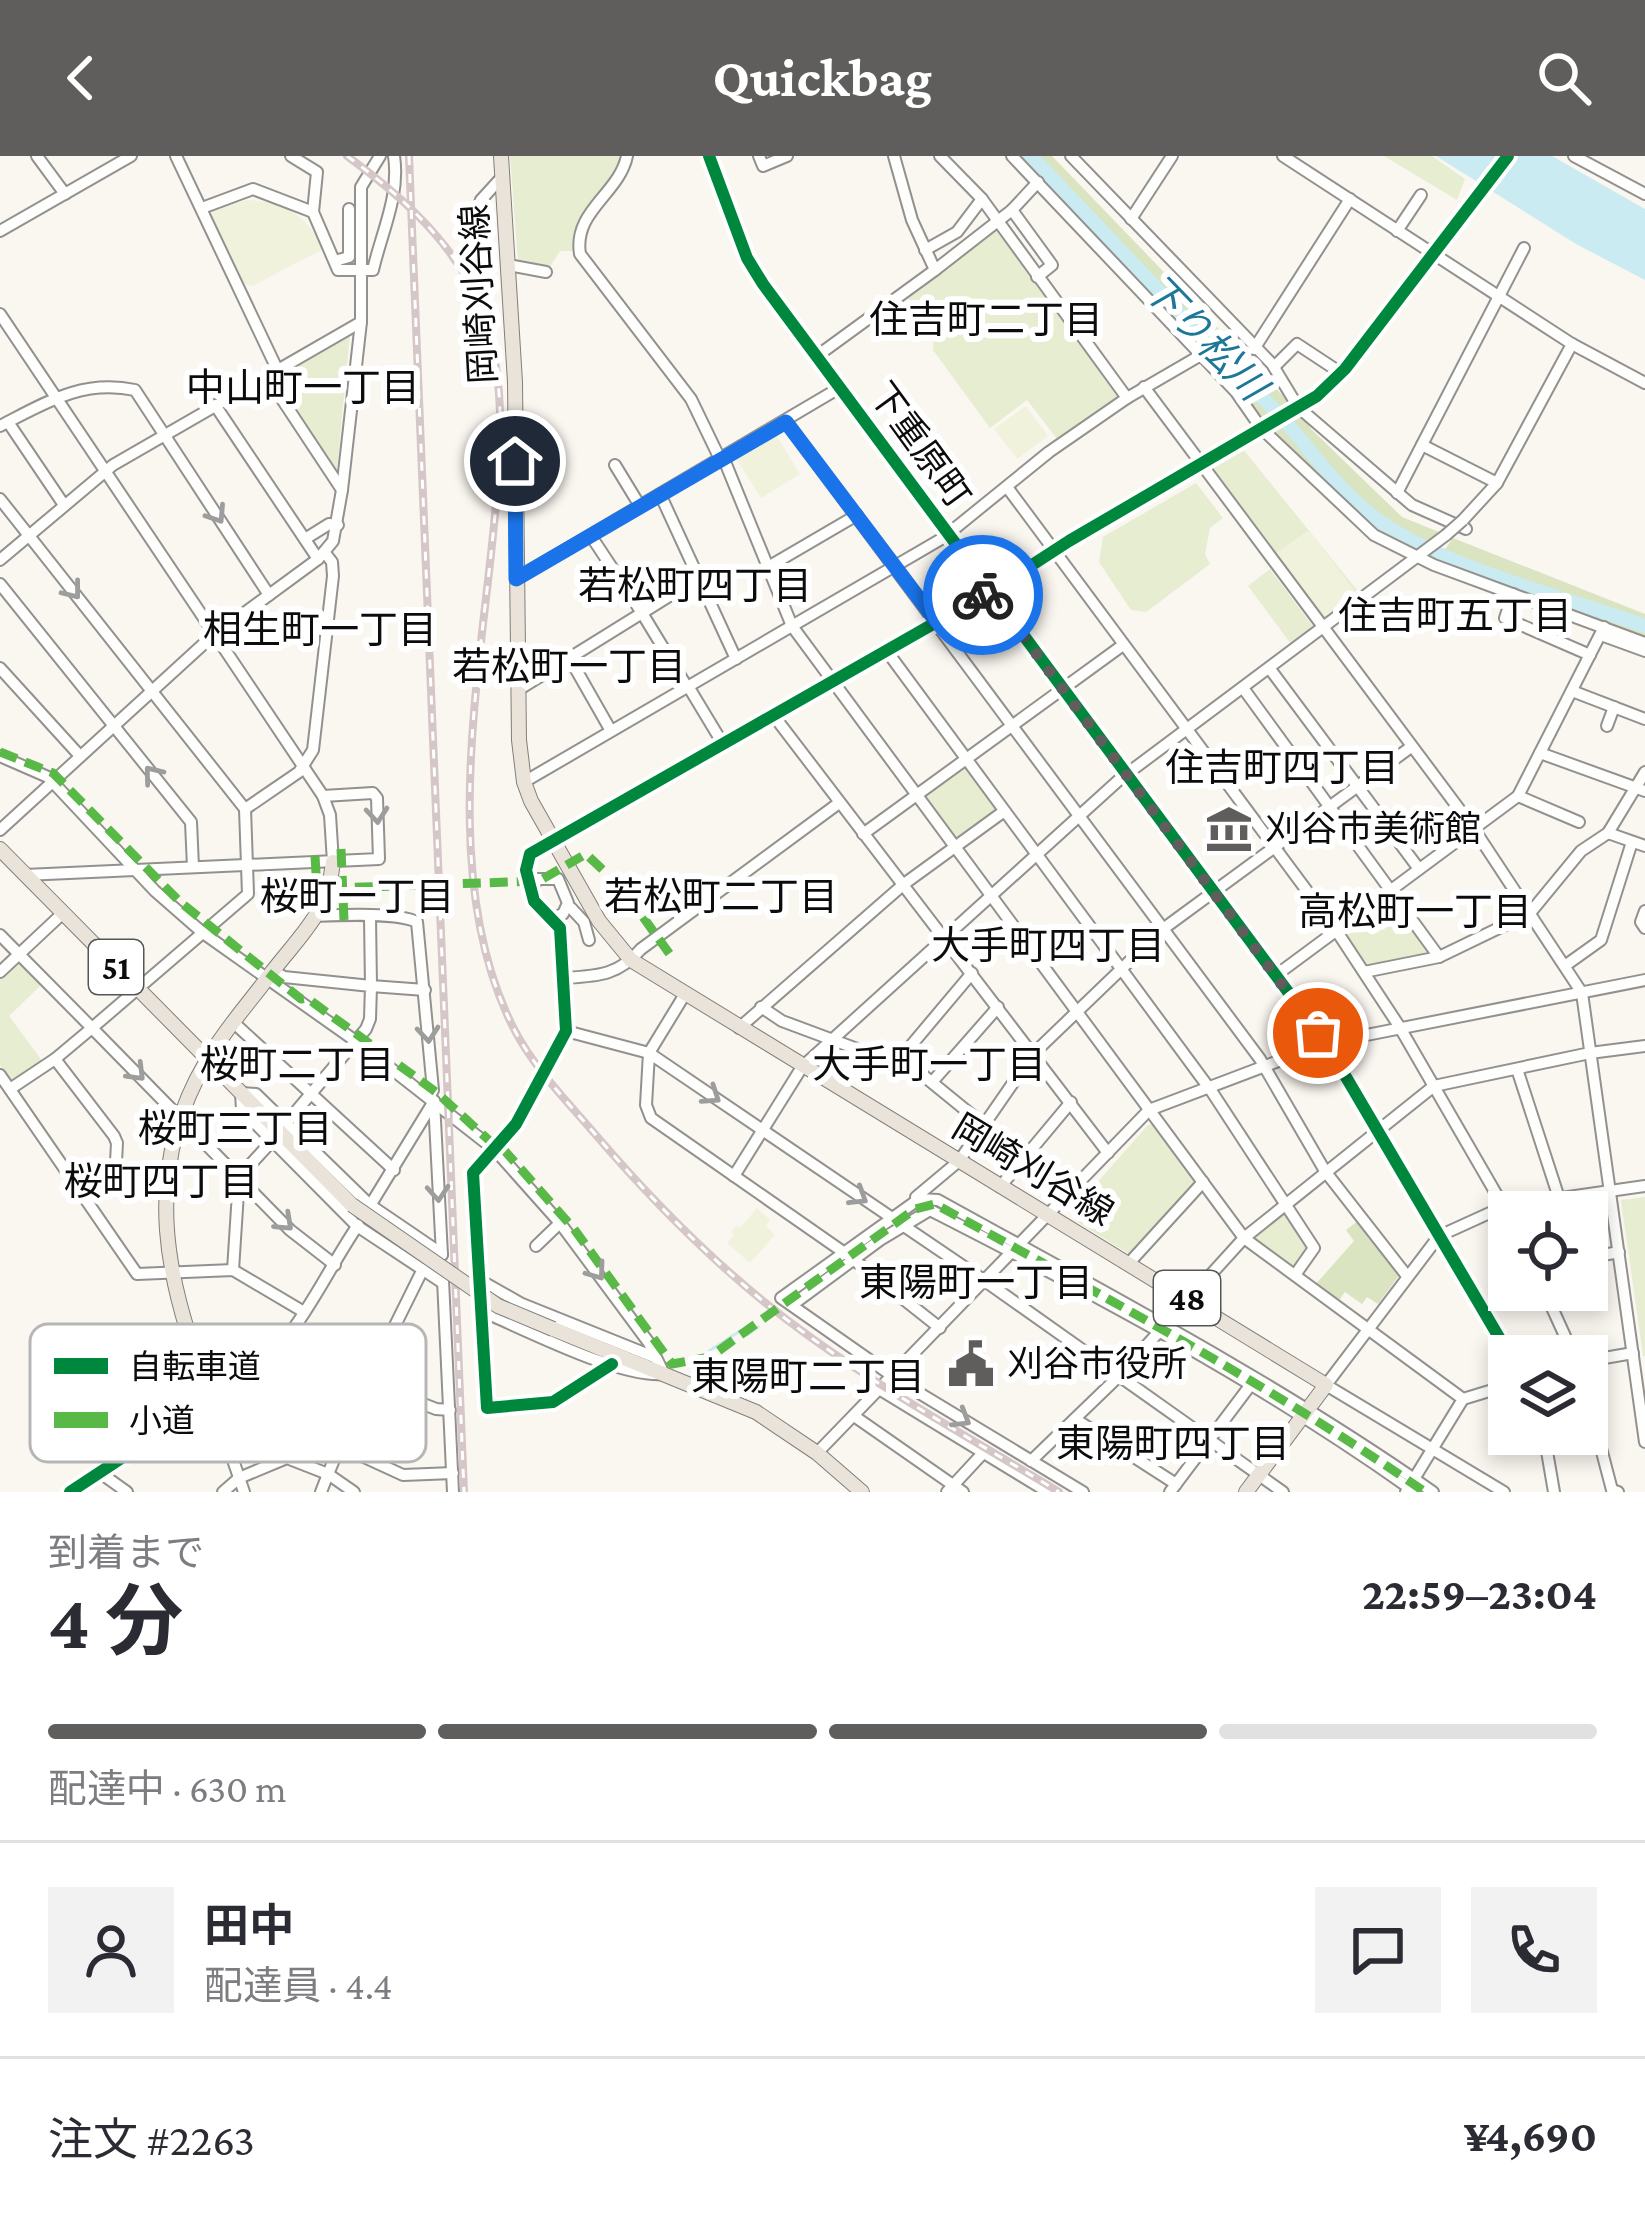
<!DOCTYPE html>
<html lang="ja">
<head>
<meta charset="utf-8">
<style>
  :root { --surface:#fff; --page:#f2f2f3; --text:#2b2b33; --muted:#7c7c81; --line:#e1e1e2; --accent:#5f5e5c }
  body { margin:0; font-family:"Crimson Pro","Noto Sans JP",serif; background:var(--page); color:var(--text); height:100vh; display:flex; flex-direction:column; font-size:45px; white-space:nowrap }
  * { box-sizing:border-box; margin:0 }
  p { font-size:39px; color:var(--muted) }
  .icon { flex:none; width:66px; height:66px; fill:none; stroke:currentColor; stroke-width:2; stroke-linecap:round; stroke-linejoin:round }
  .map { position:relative; height:1336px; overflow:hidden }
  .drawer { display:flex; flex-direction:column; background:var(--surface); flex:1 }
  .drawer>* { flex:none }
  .tools { position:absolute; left:1488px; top:1035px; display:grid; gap:24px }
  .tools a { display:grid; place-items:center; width:120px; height:120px; border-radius:0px; background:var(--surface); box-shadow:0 6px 18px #0003; font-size:60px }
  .pin { position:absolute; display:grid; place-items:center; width:102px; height:102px; color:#fff; margin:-51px; border:6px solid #fff; border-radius:50%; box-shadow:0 3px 12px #0007 }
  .courier { position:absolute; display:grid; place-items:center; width:120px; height:120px; margin:-60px; border:9px solid #1a73e8; border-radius:50%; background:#fff; color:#222; box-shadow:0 3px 15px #0007 }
  .headline em { font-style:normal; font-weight:700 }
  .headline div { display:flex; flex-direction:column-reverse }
  .headline { display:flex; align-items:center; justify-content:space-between; height:204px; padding:0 48px }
  h1 { font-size:78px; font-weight:700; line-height:90px }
  .bar { display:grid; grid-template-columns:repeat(4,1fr); gap:18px 12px; align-content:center; height:144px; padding:0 48px }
  .bar i { height:15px; border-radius:9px; background:var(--line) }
  .bar .on { background:var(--accent) }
  .bar p { grid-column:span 4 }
  .line { display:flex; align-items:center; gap:30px; padding:0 48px; border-top:3px solid var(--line) }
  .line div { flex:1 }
  .round { display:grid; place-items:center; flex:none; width:126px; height:126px; border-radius:0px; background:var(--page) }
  header { display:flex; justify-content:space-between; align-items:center; height:156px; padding:0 48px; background:var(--accent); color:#fff; font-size:54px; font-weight:700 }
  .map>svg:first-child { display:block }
  .green { fill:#e7edd1 }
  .forest { fill:#dae4c0 }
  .pitch { fill:#f0f2db }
  .water { fill:#c9ebf1 }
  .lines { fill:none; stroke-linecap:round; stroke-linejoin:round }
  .stream { stroke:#c9ebf1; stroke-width:3 }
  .river { stroke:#c9ebf1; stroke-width:14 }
  .minor-casing { stroke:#93918f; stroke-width:14 }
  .major-casing { stroke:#807f7c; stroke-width:16 }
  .minor { stroke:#fefefd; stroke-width:10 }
  .major { stroke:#eae3d9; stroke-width:14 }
  .rail-casing { stroke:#d5c6c8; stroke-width:8 }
  .rail { stroke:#fff; stroke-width:3; stroke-dasharray:9; stroke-linecap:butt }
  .minor-bridge-casing { stroke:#93918f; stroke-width:14; stroke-linecap:butt }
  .major-bridge-casing { stroke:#807f7c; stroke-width:16; stroke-linecap:butt }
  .minor-bridge { stroke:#fefefd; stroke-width:10 }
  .major-bridge { stroke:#eae3d9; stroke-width:14 }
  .quiet { stroke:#58b947; stroke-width:9; stroke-dasharray:18 9; stroke-linecap:butt }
  .cycleway-casing { stroke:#fff; stroke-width:20 }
  .cycleway { stroke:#00873e; stroke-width:12 }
  .oneway { stroke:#9d9d9d }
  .done { stroke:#5f5e5c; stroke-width:12; stroke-dasharray:0 21.6 }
  .route { stroke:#1a73e8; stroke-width:15 }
  .labels { text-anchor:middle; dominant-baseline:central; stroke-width:12; stroke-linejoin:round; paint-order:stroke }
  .shield { fill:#fff; stroke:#555; stroke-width:3 }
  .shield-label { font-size:33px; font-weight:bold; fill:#0c0c0c }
  .street-label { font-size:36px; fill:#0c0c0c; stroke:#fff }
  .poi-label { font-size:36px; fill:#0c0c0c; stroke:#fff; text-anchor:start }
  .neighbourhood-label { font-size:39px; fill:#0c0c0c; stroke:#fff }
  .water-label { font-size:39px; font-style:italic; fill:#1d7796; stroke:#fff }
  .key { fill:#fff; stroke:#b6b6b6; stroke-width:3 }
  .key-label { font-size:33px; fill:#0c0c0c }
</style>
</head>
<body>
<header><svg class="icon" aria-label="back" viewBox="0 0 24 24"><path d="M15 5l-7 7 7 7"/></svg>Quickbag<svg class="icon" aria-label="search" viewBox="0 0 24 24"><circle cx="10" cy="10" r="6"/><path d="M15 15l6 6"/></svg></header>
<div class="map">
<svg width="1645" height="1336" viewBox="0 0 1645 1336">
  <rect width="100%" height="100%" fill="#faf6f0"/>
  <g class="green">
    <path d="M510,0H622C610,42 578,44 573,95H560L549,112L518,106Z"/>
    <polygon points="1384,0 1432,0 1465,23 1457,44"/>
    <polygon points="996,74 1119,239 1058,284 1027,244 990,272 933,194 934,177 907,141"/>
    <polygon points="350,178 337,313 332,314 273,224"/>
    <polygon points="1243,293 1361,439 1325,465 1210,311"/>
    <polygon points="1196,327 1223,362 1210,372 1205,398 1210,408 1146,456 1131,454 1099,406 1103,381"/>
    <polygon points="1270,413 1314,472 1291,488 1248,430"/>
    <polygon points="964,610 999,656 957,687 923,641"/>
    <polygon points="1390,738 1433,799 1368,812 1341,775"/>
    <polygon points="20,806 42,828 9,860 43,906 11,925 0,909 0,821"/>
    <polygon points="1153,968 1197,1026 1131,1099 1074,1064 1073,1054 1148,969"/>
    <polygon points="1645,1041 1645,1200 1643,1200 1621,1044"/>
    <polygon points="1284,1054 1310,1093 1294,1113 1251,1081"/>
  </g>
  <g class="forest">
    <polygon points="1008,0 1052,0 1292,249 1258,266"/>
    <polygon points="1302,257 1311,273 1402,361 1439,376 1446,370 1416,402 1374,379 1266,276"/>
    <polygon points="1453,382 1645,458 1645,494 1434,409"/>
    <polygon points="1359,1064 1400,1118 1378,1148 1367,1141 1362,1148 1345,1136 1338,1146 1315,1129 1354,1085 1346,1074"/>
  </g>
  <g class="pitch">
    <path d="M248,44C285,46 308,60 323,93L252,130L242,127L208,56Z"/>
    <polygon points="1026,250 1048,280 1017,303 994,273"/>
    <polygon points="776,279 800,318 761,342 737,303"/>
    <polygon points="1309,374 1357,438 1325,461 1276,397"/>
    <polygon points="757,1052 770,1064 766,1070 775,1079 750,1107 727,1087 734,1079 731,1076 736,1070 740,1072"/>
  </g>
  <polygon class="water" points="1436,0 1552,0 1645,53 1645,124 1576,88"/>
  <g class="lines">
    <g class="stream">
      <polyline points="747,1179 758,1171"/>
      <polyline points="709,1195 740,1175"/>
    </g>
    <path class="river" d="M1031,0L1249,230C1295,267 1323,321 1370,358C1435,410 1564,441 1645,470"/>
    <defs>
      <g id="minor">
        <polyline points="37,0 65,38"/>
        <polyline points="176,0 277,213"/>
        <path d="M291,0L317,16L313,56L338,114H373C382,75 400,40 394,0"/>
        <path d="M627,0C619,38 573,55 580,98L691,243L720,303"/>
        <polyline points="709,0 747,102 763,128 1326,887 1510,1200"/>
        <polyline points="759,0 763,10 787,0"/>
        <polyline points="894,0 912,64 935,114 1012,54 1038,26"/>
        <polyline points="940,0 982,43 1127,242"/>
        <polyline points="1012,0 1201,199"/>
        <polyline points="1071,0 1272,208 1298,251 1412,349 1466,373"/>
        <polyline points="1283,0 1572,188 1645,227"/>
        <polyline points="1574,0 1645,38"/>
        <polyline points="202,52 253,33 313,56"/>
        <polyline points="1012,54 1052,109 1037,121"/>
        <polyline points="1131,63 1172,0"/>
        <polyline points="471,71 481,44 502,21"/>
        <polyline points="0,75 131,0"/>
        <polyline points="1397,75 1421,39"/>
        <polyline points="925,94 957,76 982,43"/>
        <polyline points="335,105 349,101 349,53"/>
        <polyline points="508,109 546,116"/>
        <polyline points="0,158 323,640 330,659 333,706"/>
        <polyline points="1254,193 1350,43"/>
        <polyline points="817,200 935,114"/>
        <polyline points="1274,211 1297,188 1341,217"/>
        <polyline points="266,219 342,334"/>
        <polyline points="1144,231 1474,673 1582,837 1645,1286"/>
        <polyline points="215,249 318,403"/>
        <polyline points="8,266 64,349"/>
        <polyline points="786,266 1260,903 1325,1015 1407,1120"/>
        <path d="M0,270C45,247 82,223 135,234L269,439"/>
        <polyline points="1422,289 1497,327"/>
        <polyline points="723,301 792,470 1244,1082 1463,1243 1406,1336"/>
        <polyline points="615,309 640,350"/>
        <polyline points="1007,331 1336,774 1399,870 1509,1060"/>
        <polyline points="1397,337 1524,92"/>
        <polyline points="660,338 736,503"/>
        <polyline points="0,343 245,653 248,738 92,872 290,1074 335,1109"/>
        <polyline points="1463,364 1497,327 1572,188"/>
        <polyline points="591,380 642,457 698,422"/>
        <polyline points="305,383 329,368 338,369"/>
        <polyline points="0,404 113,309 361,166"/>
        <polyline points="768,411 857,359"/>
        <polyline points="516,423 841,231"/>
        <polyline points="0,428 191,666 193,711"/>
        <polyline points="1513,438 1505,462 1590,499"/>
        <polyline points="1601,479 1645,495"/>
        <polyline points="886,494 1212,936 1314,1092 1295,1119"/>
        <polyline points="570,503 611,575"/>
        <polyline points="0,512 80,600"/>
        <polyline points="1270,513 1419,713"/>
        <polyline points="688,530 723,588"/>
        <polyline points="1243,532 1439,801"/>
        <polyline points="518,534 642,457 687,531"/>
        <polyline points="1572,535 1645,563"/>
        <polyline points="774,560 1108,997"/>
        <polyline points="1607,570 1614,551"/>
        <polyline points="1540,597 1645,635"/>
        <path d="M0,600L48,621L155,735L203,777L357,886L495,994L560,1067L649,1187L664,1218C618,1222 525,1173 479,1154"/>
        <polyline points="524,626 943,382 1049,296 1127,242 1201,199 1236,236 1261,272 1374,379 1434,409 1645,487"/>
        <polyline points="1518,640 1579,666"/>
        <polyline points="245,653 299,616 313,594 333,420 332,406 325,397"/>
        <polyline points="0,674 209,483 318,403 333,385 342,334 361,166 361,31 380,0"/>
        <polyline points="1608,677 1645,690"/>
        <polyline points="863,678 1123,489"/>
        <polyline points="25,719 379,703 377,642 373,637 323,640"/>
        <polyline points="530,735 538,723 558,723 568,747 563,758 553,762"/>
        <polyline points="571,752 584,766 589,784"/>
        <polyline points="1645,755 1641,766 1645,772"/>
        <path d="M315,760C340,759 397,756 417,766L433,934L429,942"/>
        <polyline points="370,762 371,830 425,834"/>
        <polyline points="0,779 92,872 55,903 114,980 117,987 115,1025"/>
        <polyline points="1566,809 1601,784 1632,686"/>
        <polyline points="273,815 284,821 371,830 370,863 366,873 286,967"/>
        <polyline points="0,816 63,757"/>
        <polyline points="1364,816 1439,801 1530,757 1581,695 1608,677 1645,616"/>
        <polyline points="1275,820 1518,640 1604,471"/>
        <path d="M563,822C597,820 618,820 641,793L839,647"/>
        <polyline points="761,851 782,865 919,916 984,969"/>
        <polyline points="233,866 394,1014"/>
        <polyline points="739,872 904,728 1003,656"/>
        <polyline points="566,875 649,897 685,838"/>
        <polyline points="898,905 972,817"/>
        <polyline points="1517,913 1559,1042"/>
        <polyline points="0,919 137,1118 233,1114 304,1156"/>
        <polyline points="933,925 998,851"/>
        <polyline points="10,933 55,903"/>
        <polyline points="434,945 442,1099"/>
        <polyline points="734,1020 802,911 1120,623 1446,379"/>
        <polyline points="1000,1031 1071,946"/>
        <polyline points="916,1041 959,1005 1033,898 1163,773 1411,591"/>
        <polyline points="87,1045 115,1025 167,1016"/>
        <polyline points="368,1053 434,945"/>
        <polyline points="536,1090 560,1067"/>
        <polyline points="442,1098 370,1049 256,938 241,937 242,954 357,1070 443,1127"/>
        <polyline points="1587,1102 1619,1096"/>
        <polyline points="1130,1106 1203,1026"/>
        <polyline points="233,1114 239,1021 272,985"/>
        <polyline points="478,1123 522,1148 654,1201"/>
        <polyline points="443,1124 453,1336"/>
        <polyline points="1544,1134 1574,1200"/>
        <path d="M792,1149L880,1084L930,1054C1095,1138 1264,1228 1415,1336"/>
        <polyline points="940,1172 849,1100 651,962 646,949 649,897 985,1125 1283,1336"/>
        <polyline points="188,1179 247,1187 305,1201 436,1253 450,1254"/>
        <polyline points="1587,1205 1633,1197"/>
        <polyline points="612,1208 553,1246 487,1252 473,1017 516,968 566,875 560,772 534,745 526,714 530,698 998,431 1069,385 1317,240 1345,213 1508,0"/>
        <polyline points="879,1233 1048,1336"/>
        <path d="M225,1237C294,1196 315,1133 358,1069"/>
        <polyline points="1587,1239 1612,1334 1618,1336"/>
        <polyline points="218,1241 212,1243 244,1336"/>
        <polyline points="1463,1243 1509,1229"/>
        <polyline points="854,1260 963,1336"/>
        <polyline points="1075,1263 1176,1328"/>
        <polyline points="1544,1278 1554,1336"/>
        <polyline points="409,1287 423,1248"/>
        <polyline points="340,1290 403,1319 453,1317"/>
        <polyline points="817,1297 1149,954 1326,887 1645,824"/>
        <polyline points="287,1302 326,1210"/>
        <polyline points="1031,1305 1117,1222 1244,1082 1434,930 1590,897 1645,890"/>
        <polyline points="99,1316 127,1336"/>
        <polyline points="223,1336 239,1322 287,1302 328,1318 367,1226 423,1113"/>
        <polyline points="321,1336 328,1318 354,1336"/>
        <polyline points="947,1336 984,1296"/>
        <path d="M1083,1336L901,1226L781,1142L919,1043L938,1044C1106,1137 1276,1226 1433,1336"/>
        <polyline points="1170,1336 1249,1231"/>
        <polyline points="1504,1336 1326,1229 1439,1080 1505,1050 1645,1030"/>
      </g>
      <g id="major">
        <polyline points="501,0 515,226 519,584 524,626 531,645 599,765 631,804 1326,1229 1246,1336"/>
        <polyline points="0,693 352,1049"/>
        <polyline points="553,1173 756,1256 817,1297 862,1336"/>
        <path d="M70,1336L212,1243C166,1130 140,1018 206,906C224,874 250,846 272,816C302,777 328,757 333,706"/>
      </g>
    </defs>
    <use href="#minor" class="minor-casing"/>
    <use href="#major" class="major-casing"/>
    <use href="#minor" class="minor"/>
    <use href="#major" class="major"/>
    <defs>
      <g id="rail">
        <path d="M347,0C395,35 443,77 471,130C513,211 500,311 491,398C475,546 443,732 513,871C533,911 566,944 595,978C660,1054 731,1125 813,1183C891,1239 977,1286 1059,1336"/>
        <polyline points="409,0 464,1336"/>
      </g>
    </defs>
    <use href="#rail" class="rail-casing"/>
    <use href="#rail" class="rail"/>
    <defs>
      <polyline id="minor-bridge" points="1446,379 1463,364"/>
      <polyline id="major-bridge" points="352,1049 498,1150 553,1173"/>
    </defs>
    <use href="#minor-bridge" class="minor-bridge-casing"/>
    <use href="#major-bridge" class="major-bridge-casing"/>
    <use href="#minor-bridge" class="minor-bridge"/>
    <use href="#major-bridge" class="major-bridge"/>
    <g class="quiet">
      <path d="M0,596L53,617L180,746L301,843L307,842L436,936L492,987L497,986L574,1073L672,1208L710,1201L915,1053L935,1048C1101,1139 1269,1228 1425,1336"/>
      <polyline points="341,693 344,764"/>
      <polyline points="315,700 317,733"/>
      <polyline points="307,738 306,733 539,725 586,698 623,733 671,800"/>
    </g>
    <defs>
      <g id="cycleway">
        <polyline points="709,0 747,102 763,128 1326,887 1510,1200"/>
        <polyline points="612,1208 553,1246 487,1252 473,1017 516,968 566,875 560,772 534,745 526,714 530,698 998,431 1069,385 1317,240 1345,213 1508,0"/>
        <polyline points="70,1336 202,1249"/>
      </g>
    </defs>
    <use href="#cycleway" class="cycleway-casing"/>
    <use href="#cycleway" class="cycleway"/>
  </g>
  <defs><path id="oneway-chevron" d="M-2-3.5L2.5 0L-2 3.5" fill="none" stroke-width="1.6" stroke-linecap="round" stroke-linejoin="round" transform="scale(3)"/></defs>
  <g class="oneway">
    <use href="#oneway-chevron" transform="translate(217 359) rotate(57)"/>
    <use href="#oneway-chevron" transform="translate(73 435) rotate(52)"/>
    <use href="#oneway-chevron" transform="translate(152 618) rotate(-129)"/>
    <use href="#oneway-chevron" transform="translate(377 659) rotate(85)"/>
    <use href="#oneway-chevron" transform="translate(428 878) rotate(85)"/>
    <use href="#oneway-chevron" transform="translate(137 917) rotate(45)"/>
    <use href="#oneway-chevron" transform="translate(712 940) rotate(34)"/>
    <use href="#oneway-chevron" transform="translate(438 1037) rotate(86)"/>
    <use href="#oneway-chevron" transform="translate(859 1041) rotate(32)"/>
    <use href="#oneway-chevron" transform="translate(285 1067) rotate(43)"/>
    <use href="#oneway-chevron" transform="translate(597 1116) rotate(54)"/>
    <use href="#oneway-chevron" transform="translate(962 1263) rotate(31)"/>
  </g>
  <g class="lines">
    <polyline class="done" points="983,439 990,435 1318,877"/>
    <polyline class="route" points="515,305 516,423 786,266 936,465 983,439"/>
  </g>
  <defs>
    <symbol id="museum-bare" viewBox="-9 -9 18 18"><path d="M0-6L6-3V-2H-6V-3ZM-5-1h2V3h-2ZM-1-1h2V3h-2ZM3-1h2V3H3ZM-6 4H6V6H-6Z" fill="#5f5e5c" stroke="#fff" stroke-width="2.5" paint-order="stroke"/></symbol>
    <symbol id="civic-bare" viewBox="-9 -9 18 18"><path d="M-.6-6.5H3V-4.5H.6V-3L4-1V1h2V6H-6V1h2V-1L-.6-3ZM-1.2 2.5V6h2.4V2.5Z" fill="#5f5e5c" stroke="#fff" stroke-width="2.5" paint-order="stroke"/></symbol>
  </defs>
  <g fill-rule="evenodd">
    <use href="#museum-bare" x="1196" y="640" width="66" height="66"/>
    <use href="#civic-bare" x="938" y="1175" width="66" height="66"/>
  </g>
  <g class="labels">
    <g class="shield">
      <rect x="89" y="784" width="54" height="54" rx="9"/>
      <rect x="1154" y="1115" width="66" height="54" rx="9"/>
    </g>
    <g class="shield-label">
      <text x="116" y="811">51</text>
      <text x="1187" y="1142">48</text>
    </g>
    <g class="street-label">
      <text transform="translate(479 138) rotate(-93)">岡崎刈谷線</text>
      <text transform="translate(920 289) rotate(54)">下重原町</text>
      <text transform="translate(1033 1014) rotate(31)">岡崎刈谷線</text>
    </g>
    <g class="poi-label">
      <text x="1265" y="673">刈谷市美術館</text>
      <text x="1007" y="1208">刈谷市役所</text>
    </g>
    <g class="neighbourhood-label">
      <text x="986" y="163">住吉町二丁目</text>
      <text x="303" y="231">中山町一丁目</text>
      <text x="695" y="429">若松町四丁目</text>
      <text x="1455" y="459">住吉町五丁目</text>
      <text x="320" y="473">相生町一丁目</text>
      <text x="569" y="510">若松町一丁目</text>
      <text x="1282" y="611">住吉町四丁目</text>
      <text x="357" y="740">桜町一丁目</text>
      <text x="721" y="740">若松町二丁目</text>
      <text x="1415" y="755">高松町一丁目</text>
      <text x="1048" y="789">大手町四丁目</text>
      <text x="297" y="908">桜町二丁目</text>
      <text x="929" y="908">大手町一丁目</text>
      <text x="235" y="972">桜町三丁目</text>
      <text x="161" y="1025">桜町四丁目</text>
      <text x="976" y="1126">東陽町一丁目</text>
      <text x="808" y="1220">東陽町二丁目</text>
      <text x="1173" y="1287">東陽町四丁目</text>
    </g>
    <g class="water-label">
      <text transform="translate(1205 181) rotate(46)">下り松川</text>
    </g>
  </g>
  <rect x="30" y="1168" width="396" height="138" rx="18" class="key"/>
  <rect x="54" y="1202" width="54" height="16" fill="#00873e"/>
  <rect x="54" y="1256" width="54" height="16" fill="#58b947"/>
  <g class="key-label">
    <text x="129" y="1222">自転車道</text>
    <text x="129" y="1276">小道</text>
  </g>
</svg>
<div class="tools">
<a><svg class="icon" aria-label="locate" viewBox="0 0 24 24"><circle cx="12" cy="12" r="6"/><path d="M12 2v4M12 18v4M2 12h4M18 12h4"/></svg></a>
<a><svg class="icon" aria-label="layers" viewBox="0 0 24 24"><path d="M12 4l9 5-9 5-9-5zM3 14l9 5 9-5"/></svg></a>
</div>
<div class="pin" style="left:1318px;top:877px;background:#ea580c"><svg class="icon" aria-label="bag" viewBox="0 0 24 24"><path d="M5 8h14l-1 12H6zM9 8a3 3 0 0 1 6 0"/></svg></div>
<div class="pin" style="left:515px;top:305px;background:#1f2937"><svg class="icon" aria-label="home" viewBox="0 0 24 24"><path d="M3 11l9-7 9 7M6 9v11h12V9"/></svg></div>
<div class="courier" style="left:983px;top:439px"><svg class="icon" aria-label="bike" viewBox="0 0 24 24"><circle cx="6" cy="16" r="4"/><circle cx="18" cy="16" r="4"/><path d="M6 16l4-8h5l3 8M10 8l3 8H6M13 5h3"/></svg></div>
</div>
<section class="drawer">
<div class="headline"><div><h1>4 分</h1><p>到着まで</p></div><em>22:59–23:04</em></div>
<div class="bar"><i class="on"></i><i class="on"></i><i class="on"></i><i></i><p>配達中 · 630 m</p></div>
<div class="line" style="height:216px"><a class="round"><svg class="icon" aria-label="person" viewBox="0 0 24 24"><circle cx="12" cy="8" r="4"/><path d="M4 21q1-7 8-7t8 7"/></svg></a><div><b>田中</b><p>配達員 · 4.4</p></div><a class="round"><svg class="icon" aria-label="chat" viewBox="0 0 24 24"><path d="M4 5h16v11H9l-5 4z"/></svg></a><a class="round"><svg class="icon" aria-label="phone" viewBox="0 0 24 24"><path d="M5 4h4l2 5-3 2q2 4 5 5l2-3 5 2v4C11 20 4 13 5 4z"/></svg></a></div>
<div class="line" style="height:156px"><div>注文 #2263</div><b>¥4,690</b></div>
</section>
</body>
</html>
